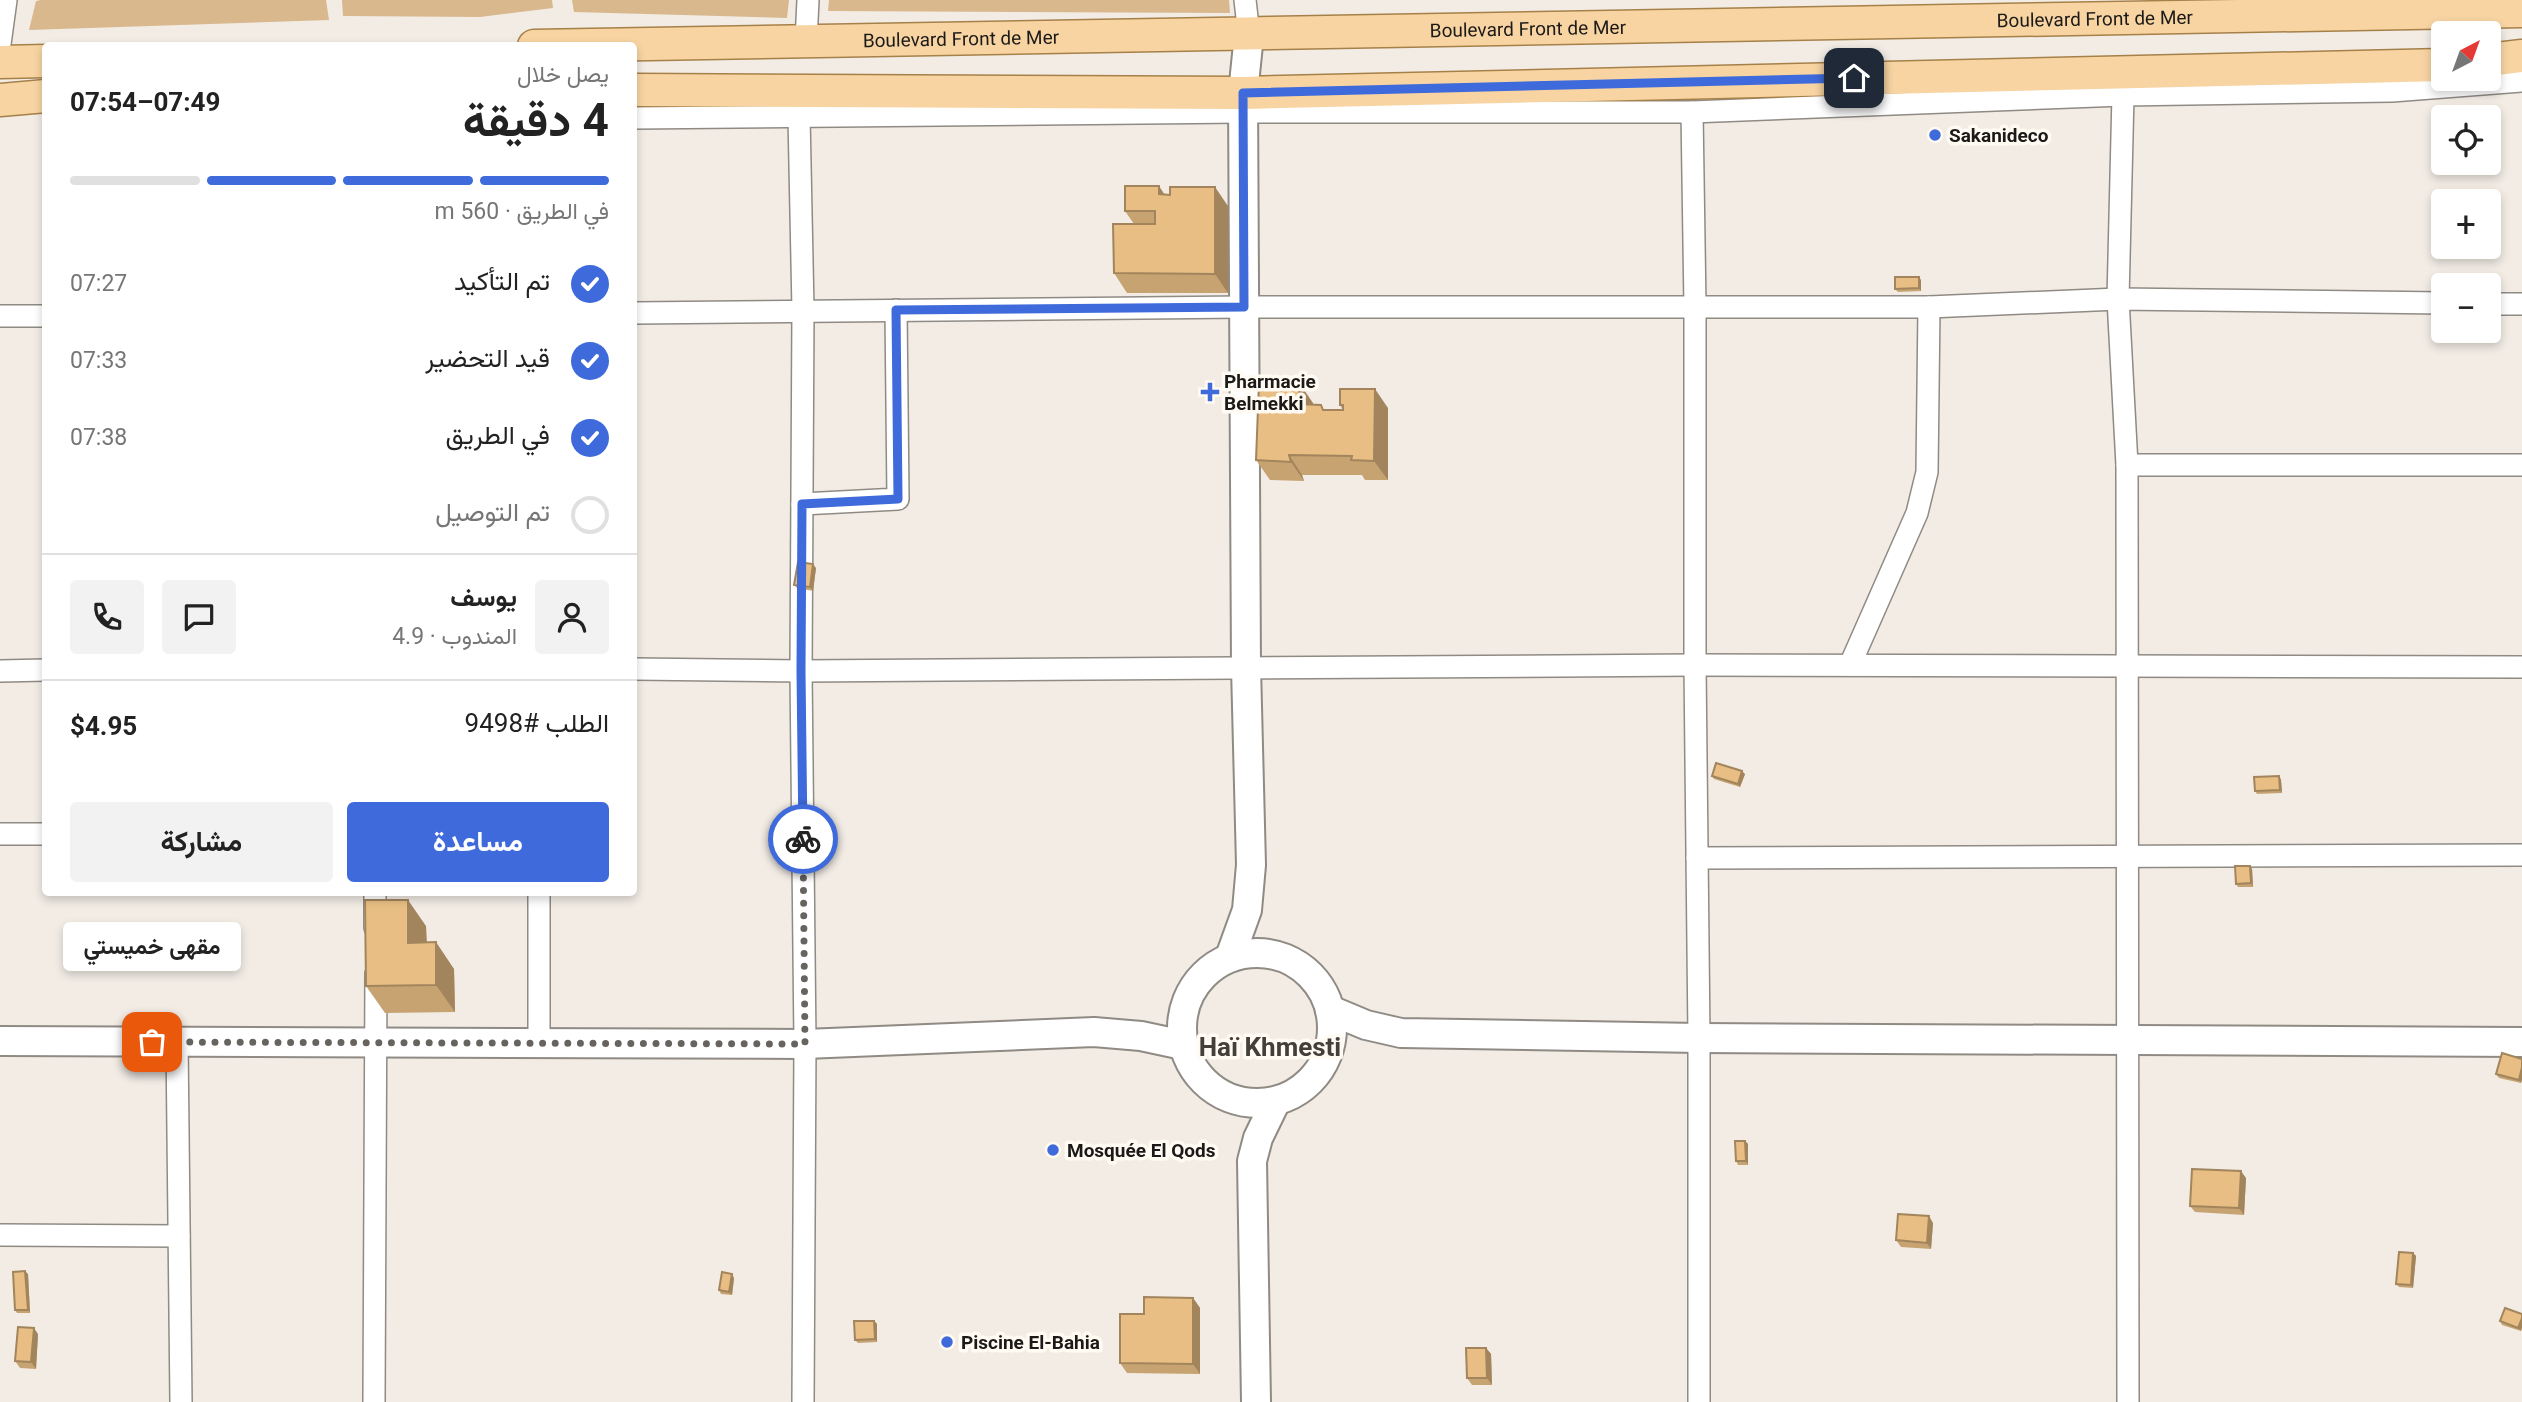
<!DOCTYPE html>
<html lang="ar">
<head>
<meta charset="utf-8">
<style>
  :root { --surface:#fff; --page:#f2f2f2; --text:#222; --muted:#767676; --line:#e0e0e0; --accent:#3e6adb }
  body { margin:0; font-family:Roboto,Vazirmatn,sans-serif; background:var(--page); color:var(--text); direction:rtl; height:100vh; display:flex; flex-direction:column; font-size:26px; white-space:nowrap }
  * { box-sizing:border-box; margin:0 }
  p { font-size:23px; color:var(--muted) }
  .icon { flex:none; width:38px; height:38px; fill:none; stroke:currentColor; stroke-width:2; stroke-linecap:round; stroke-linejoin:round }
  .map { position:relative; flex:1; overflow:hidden; direction:ltr }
  .sheet { position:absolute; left:42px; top:42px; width:595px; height:854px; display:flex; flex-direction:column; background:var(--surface); border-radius:7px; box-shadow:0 4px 10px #0003; direction:rtl }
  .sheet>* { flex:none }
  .needle { width:46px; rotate:41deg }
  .tools { position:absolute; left:2431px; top:21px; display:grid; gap:14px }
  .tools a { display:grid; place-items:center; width:70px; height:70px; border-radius:7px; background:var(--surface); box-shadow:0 4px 10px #0003; font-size:35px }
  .pin { position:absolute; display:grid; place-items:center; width:60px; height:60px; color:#fff; margin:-30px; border-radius:14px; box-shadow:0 4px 10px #0006 }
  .courier { position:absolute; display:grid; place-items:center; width:70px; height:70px; margin:-35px; border:5px solid #3e6adb; border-radius:50%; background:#fff; color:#222; box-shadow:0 2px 9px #0007 }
  .bubble { position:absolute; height:49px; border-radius:7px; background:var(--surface); box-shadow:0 4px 10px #0003; font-size:23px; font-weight:700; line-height:49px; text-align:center; direction:rtl }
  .headline em { font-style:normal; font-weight:700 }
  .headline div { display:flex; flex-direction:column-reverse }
  .headline { display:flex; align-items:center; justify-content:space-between; height:119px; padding:0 28px }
  h1 { font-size:46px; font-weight:700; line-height:52px }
  .bar { display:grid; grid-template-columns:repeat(4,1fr); gap:10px 7px; align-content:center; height:84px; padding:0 28px }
  .bar i { height:9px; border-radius:5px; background:var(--line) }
  .bar .on { background:var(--accent) }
  .bar p { grid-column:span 4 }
  .line { display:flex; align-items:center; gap:18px; padding:0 28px; border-top:2px solid var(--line) }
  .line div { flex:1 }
  .round { display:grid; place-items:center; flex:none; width:74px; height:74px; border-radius:7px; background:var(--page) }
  ol { padding:0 28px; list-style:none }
  li { display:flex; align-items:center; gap:21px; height:77px }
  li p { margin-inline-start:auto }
  li .icon { padding:7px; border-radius:50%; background:var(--accent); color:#fff; stroke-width:4 }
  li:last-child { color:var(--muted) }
  li i { width:38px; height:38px; border:4px solid var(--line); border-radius:50% }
  .button { display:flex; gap:14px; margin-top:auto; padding:14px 28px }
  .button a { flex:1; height:80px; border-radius:7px; background:var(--accent); color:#fff; font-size:28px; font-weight:700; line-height:80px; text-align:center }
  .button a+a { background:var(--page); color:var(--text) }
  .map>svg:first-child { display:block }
  .green { fill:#d9b88d }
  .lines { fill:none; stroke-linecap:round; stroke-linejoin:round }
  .street-casing { stroke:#8f8a84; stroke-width:24 }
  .secondary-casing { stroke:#8f8a84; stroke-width:32 }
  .primary-casing { stroke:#a68049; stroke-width:35 }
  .street { stroke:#fff; stroke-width:21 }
  .secondary { stroke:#fff; stroke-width:28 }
  .primary { stroke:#f7d4a2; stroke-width:32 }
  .wall { fill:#c8a372 }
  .shaded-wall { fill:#a2855c }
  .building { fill:#e8be84; stroke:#a2855c; stroke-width:2 }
  .done { stroke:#676460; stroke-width:7; stroke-dasharray:0 12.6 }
  .route { stroke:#3e6adb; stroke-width:9 }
  .poi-dot { fill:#3e6adb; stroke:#fffaf2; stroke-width:2.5 }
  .labels { text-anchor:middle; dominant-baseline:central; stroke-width:7; stroke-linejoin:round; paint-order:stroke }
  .street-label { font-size:19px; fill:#1c1a18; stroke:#fffaf2 }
  .poi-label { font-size:19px; font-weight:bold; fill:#1c1a18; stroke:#fffaf2; text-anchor:start }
  .district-label { font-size:26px; font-weight:bold; fill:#433f39; stroke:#fffaf2 }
</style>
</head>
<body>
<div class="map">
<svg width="2522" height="1402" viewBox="0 0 2522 1402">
  <rect width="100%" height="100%" fill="#f2ece5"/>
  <g class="green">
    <polygon points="41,0 326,0 329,20 29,30 36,1"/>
    <polygon points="342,0 552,0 553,8 480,17 343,16"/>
    <polygon points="572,0 789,0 787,18 574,12"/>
    <polygon points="829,0 1229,0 1230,13 828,11"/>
  </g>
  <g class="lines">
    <defs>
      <g id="street">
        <polyline points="1245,0 1249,35"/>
        <polyline points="806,41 808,0"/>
        <polyline points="0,44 6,0"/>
        <polyline points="2123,95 2118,299 2127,465 2128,1402"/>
        <polyline points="1692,112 1695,307 1695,665 1699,1038 1699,1402"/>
        <polyline points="799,116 803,310 801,671 805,1044 803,1402"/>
        <polyline points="634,118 1243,112 1692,112 2123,95 2392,91 2522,81"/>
        <polyline points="2488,304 2522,304"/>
        <polyline points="634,313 1244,307 1929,307 2118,299 2443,303"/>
        <polyline points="0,316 46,316"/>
        <polyline points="2127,465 2522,465"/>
        <polyline points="802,504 898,499 896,310"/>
        <polyline points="1850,665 1917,513 1927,472 1929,307"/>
        <polyline points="634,669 801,671 1695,665 2522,667"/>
        <polyline points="0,671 46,670"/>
        <polyline points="0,834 46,834"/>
        <polyline points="1697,858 2522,855"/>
        <polyline points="375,892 375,927"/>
        <polyline points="539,892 539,1043"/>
        <polyline points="177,1042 181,1402"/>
        <polyline points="0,1235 179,1236"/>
        <polyline points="374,1402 376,974"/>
      </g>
      <g id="secondary">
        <circle cx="1257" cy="1028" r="75"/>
        <polyline points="1230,957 1247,910 1251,865 1246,667 1243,93 1249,35"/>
        <polyline points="1330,1010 1366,1025 1401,1033 1699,1038 2522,1042"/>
        <polyline points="0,1041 805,1044 1094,1032 1141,1036 1183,1045"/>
        <polyline points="1256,1402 1252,1161 1258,1138 1276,1101"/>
      </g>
      <g id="primary">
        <path id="s1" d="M534,46L2522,11"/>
        <polyline points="2488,60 2522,56"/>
        <polyline points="0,62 46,61"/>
        <polyline points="634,90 1243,93 2443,65"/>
        <polyline points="0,100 46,96"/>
      </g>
    </defs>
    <use href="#street" class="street-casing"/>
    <use href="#secondary" class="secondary-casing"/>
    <use href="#primary" class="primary-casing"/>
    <use href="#street" class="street"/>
    <use href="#secondary" class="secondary"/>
    <use href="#primary" class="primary"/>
  </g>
  <g class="wall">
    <polygon points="1164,195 1228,206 1228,293 1127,293 1114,273 1134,224 1125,211"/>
    <polygon points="1921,280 1921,291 1898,292 1895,289"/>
    <polygon points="1313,403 1313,405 1324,410 1343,410 1340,405 1388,408 1388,480 1365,480 1362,475 1302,475 1304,481 1270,480 1256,460"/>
    <polygon points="816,568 813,591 797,588 794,585"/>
    <polygon points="1745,774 1740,787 1714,779 1712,776"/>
    <polygon points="2279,776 2281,780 2282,793 2257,794 2255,791"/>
    <polygon points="2252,869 2253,887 2238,887 2236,884"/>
    <polygon points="426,926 427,942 454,969 455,1012 385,1013 366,986"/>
    <polygon points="2522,1059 2521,1083 2499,1078 2496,1074"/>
    <polygon points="1745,1141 1748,1144 1748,1165 1738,1165 1736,1161"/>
    <polygon points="2246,1178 2244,1215 2195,1212 2190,1206"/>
    <polygon points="1933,1223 1931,1249 1901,1247 1896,1240"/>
    <polygon points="2413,1253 2416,1256 2413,1288 2399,1287 2396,1284"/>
    <polygon points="28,1274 30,1313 17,1313 15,1310"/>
    <polygon points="734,1278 732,1295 721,1294 719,1290"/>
    <polygon points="1193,1298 1200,1308 1200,1374 1127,1373 1120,1363 1144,1314"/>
    <polygon points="2522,1314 2521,1331 2502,1325 2500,1321"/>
    <polygon points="874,1321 877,1324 877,1342 858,1343 855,1340"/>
    <polygon points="38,1334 36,1369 20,1368 15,1361"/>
    <polygon points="1486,1348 1491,1354 1492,1385 1472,1385 1467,1378"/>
  </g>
  <g class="shaded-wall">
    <polygon points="1159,186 1172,206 1159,194"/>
    <polygon points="1215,187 1228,206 1228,293 1215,274"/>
    <polygon points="1919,277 1921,280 1921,291 1919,288"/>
    <polygon points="1300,384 1313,403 1312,424 1299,404"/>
    <polygon points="1375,389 1388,408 1388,480 1374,461"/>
    <polygon points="1289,455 1302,475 1304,481 1291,462"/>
    <polygon points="813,564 816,568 813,591 810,587"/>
    <polygon points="1742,771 1745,774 1740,787 1738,784"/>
    <polygon points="2279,776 2281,780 2282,793 2280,790"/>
    <polygon points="2250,866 2252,869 2253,887 2251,883"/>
    <polygon points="408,900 426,926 427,969 408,943"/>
    <polygon points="436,942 454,969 455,1012 436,985"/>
    <polygon points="2522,1067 2522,1080 2521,1083 2519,1080"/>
    <polygon points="1745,1141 1748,1144 1748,1165 1746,1161"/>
    <polygon points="2241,1171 2246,1178 2244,1215 2239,1208"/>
    <polygon points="1929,1216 1933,1223 1931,1249 1927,1243"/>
    <polygon points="2413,1253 2416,1256 2413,1288 2411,1285"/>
    <polygon points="25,1271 28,1274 30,1313 28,1310"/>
    <polygon points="732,1274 734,1278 732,1295 729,1292"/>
    <polygon points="1193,1298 1200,1308 1200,1374 1193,1364"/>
    <polygon points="2522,1318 2522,1328 2521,1331 2518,1328"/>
    <polygon points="874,1321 877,1324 877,1342 875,1339"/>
    <polygon points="34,1328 38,1334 36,1369 31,1362"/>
    <polygon points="1486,1348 1491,1354 1492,1385 1487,1378"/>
  </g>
  <g class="building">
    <polygon points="1125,186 1159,186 1159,194 1170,195 1170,187 1215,187 1215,274 1114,273 1113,224 1155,224 1155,211 1125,211"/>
    <polygon points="1895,277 1919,277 1919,288 1895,289"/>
    <polygon points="1259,382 1300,384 1299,404 1321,405 1323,410 1343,410 1343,405 1340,405 1340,389 1375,389 1374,461 1351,460 1352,456 1289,455 1291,462 1256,460"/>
    <polygon points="798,562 813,564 810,587 794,585"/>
    <polygon points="1716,763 1742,771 1738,784 1712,776"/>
    <polygon points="2279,776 2280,790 2255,791 2254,777"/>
    <polygon points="2235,866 2250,866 2251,883 2236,884"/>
    <polygon points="365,900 408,900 408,943 436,942 436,985 366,986"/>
    <polygon points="2502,1053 2522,1059 2522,1067 2519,1080 2496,1074"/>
    <polygon points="1735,1141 1745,1141 1746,1161 1736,1161"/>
    <polygon points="2192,1169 2241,1171 2239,1208 2190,1206"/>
    <polygon points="1898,1214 1929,1216 1927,1243 1896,1240"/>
    <polygon points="2399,1252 2413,1253 2411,1285 2396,1284"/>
    <polygon points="25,1271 28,1310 15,1310 13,1272"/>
    <polygon points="722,1272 732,1274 729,1292 719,1290"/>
    <polygon points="1144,1297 1193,1298 1193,1364 1120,1363 1120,1314 1144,1314"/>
    <polygon points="2505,1308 2522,1314 2522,1318 2518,1328 2500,1321"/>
    <polygon points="854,1321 874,1321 875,1339 855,1340"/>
    <polygon points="18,1327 34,1328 31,1362 15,1361"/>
    <polygon points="1466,1348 1486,1348 1487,1378 1467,1378"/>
  </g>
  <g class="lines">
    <polyline class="done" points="152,1042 805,1044 803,839"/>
    <polyline class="route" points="803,839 801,671 802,504 898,499 896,310 1244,307 1243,93 1854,78"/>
  </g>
  <g class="poi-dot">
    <circle cx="1935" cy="135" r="7"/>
    <path d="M1206.5 381.5h7v7h7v7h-7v7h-7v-7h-7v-7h7z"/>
    <circle cx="1053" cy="1150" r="7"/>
    <circle cx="947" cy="1342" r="7"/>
  </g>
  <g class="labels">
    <g class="street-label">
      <text stroke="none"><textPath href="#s1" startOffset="1561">Boulevard Front de Mer</textPath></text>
      <text stroke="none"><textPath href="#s1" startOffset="994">Boulevard Front de Mer</textPath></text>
      <text stroke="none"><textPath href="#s1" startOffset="427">Boulevard Front de Mer</textPath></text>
    </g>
    <g class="poi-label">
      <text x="1949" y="135">Sakanideco</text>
      <text x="1224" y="381">Pharmacie<tspan x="1224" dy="22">Belmekki</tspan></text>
      <text x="1067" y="1150">Mosquée El Qods</text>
      <text x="961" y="1342">Piscine El-Bahia</text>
    </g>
    <g class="district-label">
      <text x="1270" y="1047">Haï Khmesti</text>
    </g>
  </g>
</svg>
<div class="tools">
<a><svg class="needle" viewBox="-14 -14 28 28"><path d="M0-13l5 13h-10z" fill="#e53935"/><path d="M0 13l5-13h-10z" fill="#767676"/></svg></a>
<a><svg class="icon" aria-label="locate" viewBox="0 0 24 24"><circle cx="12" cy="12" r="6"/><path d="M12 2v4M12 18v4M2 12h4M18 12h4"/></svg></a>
<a>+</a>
<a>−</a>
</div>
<div class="pin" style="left:152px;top:1042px;background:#ea580c"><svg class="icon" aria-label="bag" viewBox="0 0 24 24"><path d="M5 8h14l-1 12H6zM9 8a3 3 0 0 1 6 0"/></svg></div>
<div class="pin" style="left:1854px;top:78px;background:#1f2937"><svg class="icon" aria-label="home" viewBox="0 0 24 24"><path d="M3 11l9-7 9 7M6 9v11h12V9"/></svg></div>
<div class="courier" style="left:803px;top:839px"><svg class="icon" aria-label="bike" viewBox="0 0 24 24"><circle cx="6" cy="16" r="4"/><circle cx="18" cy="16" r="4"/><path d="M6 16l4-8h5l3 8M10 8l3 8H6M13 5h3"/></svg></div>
<div class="bubble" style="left:63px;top:922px;width:178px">مقهى خميستي</div>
<section class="sheet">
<div class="headline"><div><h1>4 دقيقة</h1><p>يصل خلال</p></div><em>07:49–07:54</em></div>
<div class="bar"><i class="on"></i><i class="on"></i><i class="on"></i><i></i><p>في الطريق · 560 m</p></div>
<ol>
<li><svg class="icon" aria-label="check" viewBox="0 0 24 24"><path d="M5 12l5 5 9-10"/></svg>تم التأكيد<p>07:27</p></li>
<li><svg class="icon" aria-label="check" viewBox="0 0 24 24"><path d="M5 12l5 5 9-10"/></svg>قيد التحضير<p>07:33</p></li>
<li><svg class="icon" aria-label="check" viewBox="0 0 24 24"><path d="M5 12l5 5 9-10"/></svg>في الطريق<p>07:38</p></li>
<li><i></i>تم التوصيل</li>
</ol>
<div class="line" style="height:126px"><a class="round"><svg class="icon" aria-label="person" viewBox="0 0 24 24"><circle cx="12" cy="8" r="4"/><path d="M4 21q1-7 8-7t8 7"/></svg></a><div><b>يوسف</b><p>المندوب · 4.9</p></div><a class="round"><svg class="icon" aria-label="chat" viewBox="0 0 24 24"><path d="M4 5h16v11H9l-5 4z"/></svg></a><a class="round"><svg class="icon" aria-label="phone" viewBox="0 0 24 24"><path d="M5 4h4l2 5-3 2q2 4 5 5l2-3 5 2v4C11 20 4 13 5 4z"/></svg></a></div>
<div class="line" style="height:91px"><div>الطلب #9498</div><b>$4.95</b></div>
<div class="button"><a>مساعدة</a><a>مشاركة</a></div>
</section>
</div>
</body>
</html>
